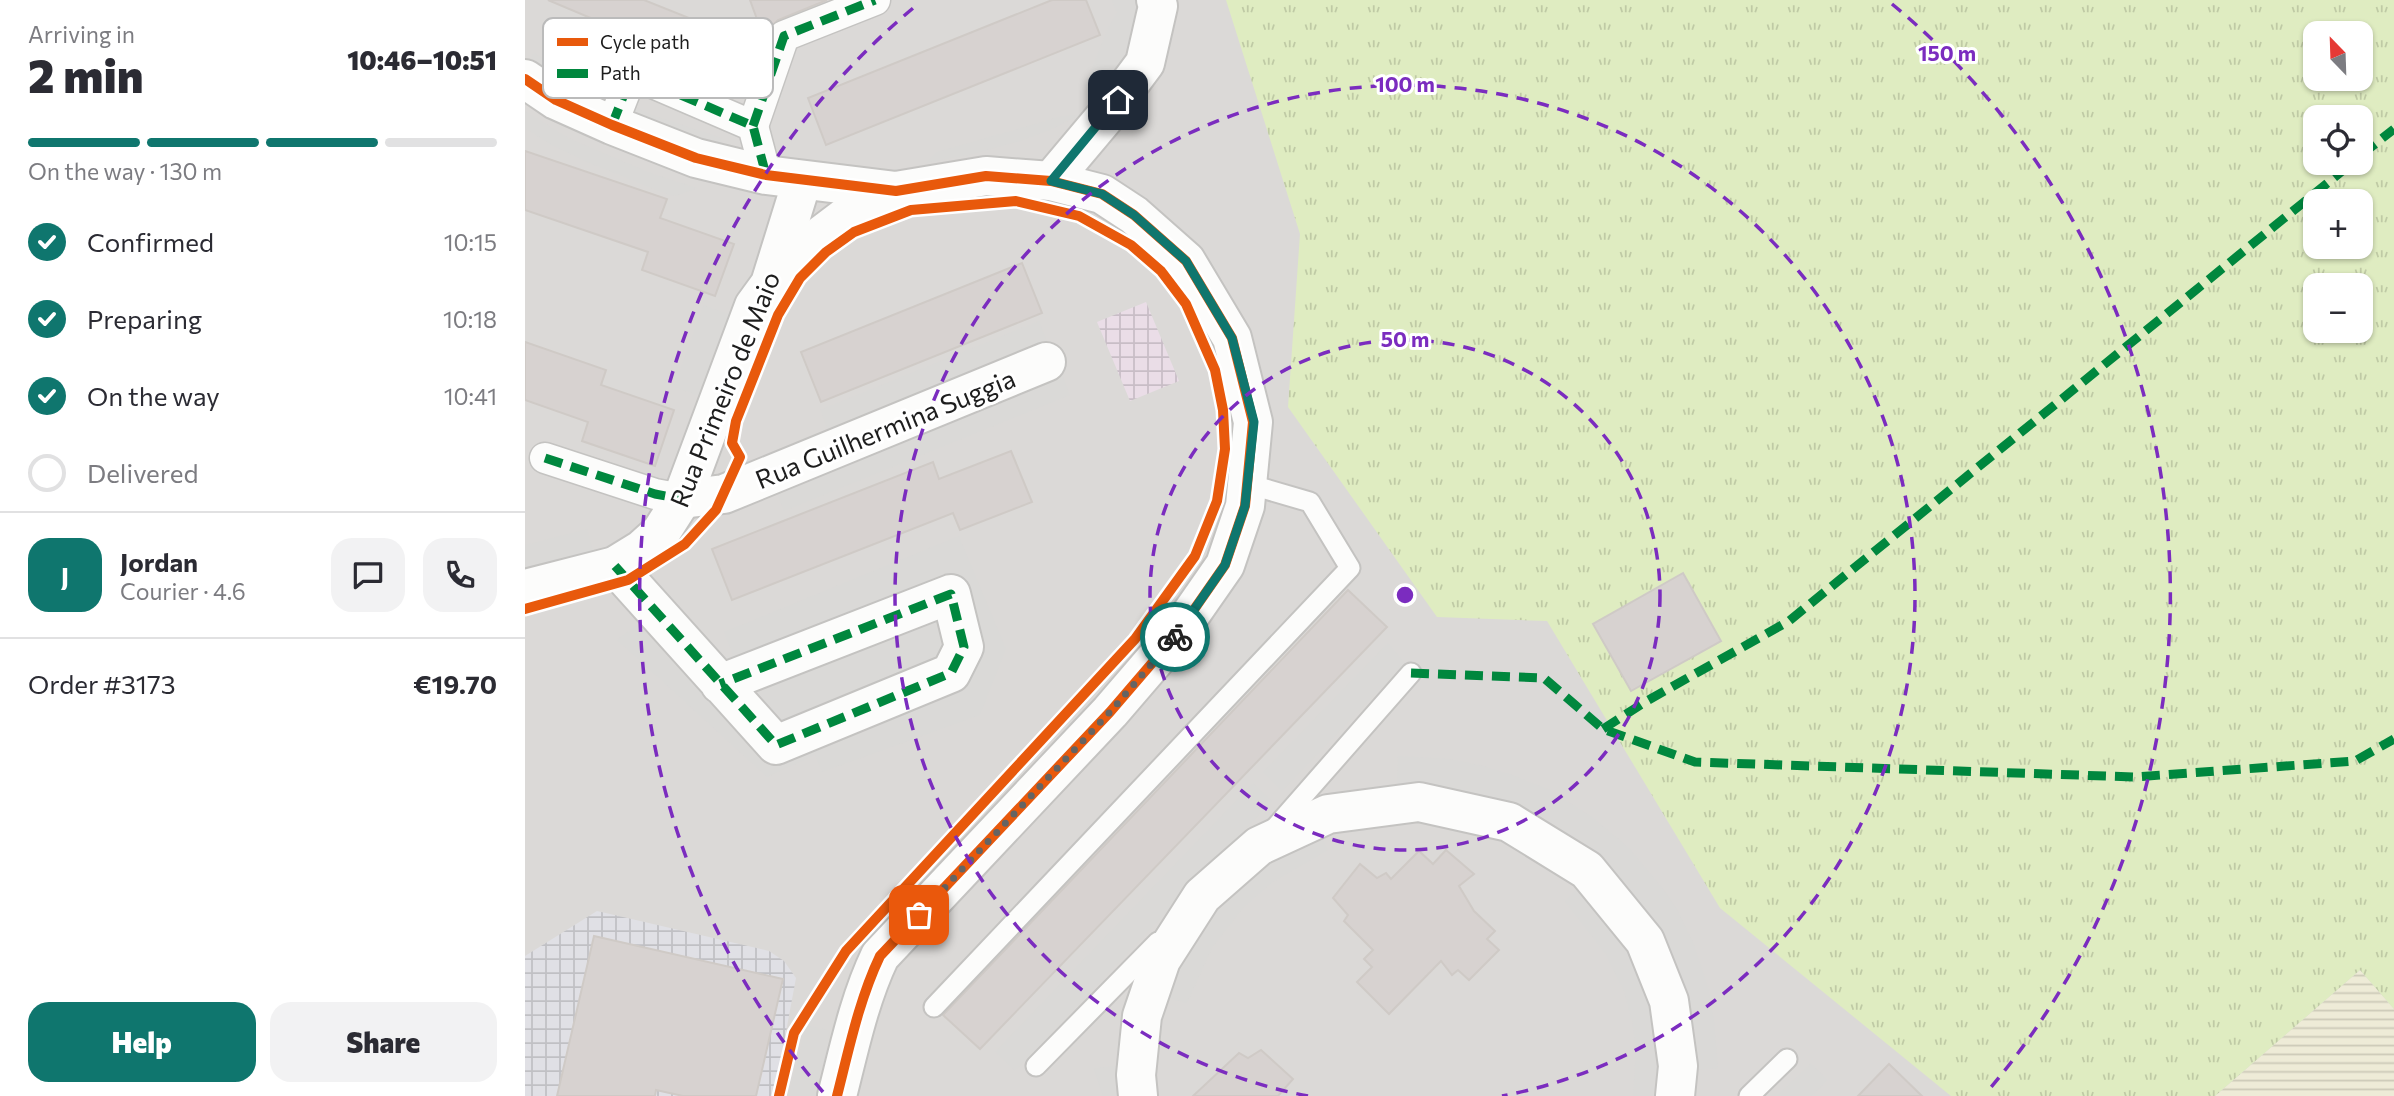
<!DOCTYPE html>
<html lang="en">
<head>
<meta charset="utf-8">
<style>
  :root { --surface:#fff; --page:#f2f2f3; --text:#2b2b33; --muted:#7c7c81; --line:#e1e1e2; --accent:#0f766e }
  body { margin:0; font-family:Commissioner,sans-serif; background:var(--page); color:var(--text); height:100vh; display:flex; flex-direction:column; font-size:26px; white-space:nowrap }
  * { box-sizing:border-box; margin:0 }
  p { font-size:23px; color:var(--muted) }
  .icon { flex:none; width:38px; height:38px; fill:none; stroke:currentColor; stroke-width:2; stroke-linecap:round; stroke-linejoin:round }
  .map { position:relative; flex:1; overflow:hidden }
  .details { display:flex; flex-direction:column; background:var(--surface); width:525px }
  .details>* { flex:none }
  .needle { width:46px; rotate:337deg }
  .controls { position:absolute; left:1778px; top:21px; display:grid; gap:14px }
  .controls a { display:grid; place-items:center; width:70px; height:70px; border-radius:14px; background:var(--surface); box-shadow:0 2px 5px #0004; font-size:35px }
  .pin { position:absolute; display:grid; place-items:center; width:60px; height:60px; color:#fff; margin:-30px; border-radius:14px; box-shadow:0 4px 10px #0006 }
  .courier { position:absolute; display:grid; place-items:center; width:70px; height:70px; margin:-35px; border:5px solid #0f766e; border-radius:50%; background:#fff; color:#222; box-shadow:0 2px 9px #0007 }
  .overview em { font-style:normal; font-weight:800 }
  .overview div { display:flex; flex-direction:column-reverse }
  .overview { display:flex; align-items:center; justify-content:space-between; height:119px; padding:0 28px }
  h1 { font-size:46px; font-weight:800; line-height:52px }
  .bar { display:grid; grid-template-columns:repeat(4,1fr); gap:10px 7px; align-content:center; height:84px; padding:0 28px }
  .bar i { height:9px; border-radius:5px; background:var(--line) }
  .bar .on { background:var(--accent) }
  .bar p { grid-column:span 4 }
  .line { display:flex; align-items:center; gap:18px; padding:0 28px; border-top:2px solid var(--line) }
  .line div { flex:1 }
  .round { display:grid; place-items:center; flex:none; width:74px; height:74px; border-radius:21px; background:var(--page) }
  ol { padding:0 28px; list-style:none }
  li { display:flex; align-items:center; gap:21px; height:77px }
  li p { margin-inline-start:auto }
  li .icon { padding:7px; border-radius:50%; background:var(--accent); color:#fff; stroke-width:4 }
  li:last-child { color:var(--muted) }
  li i { width:38px; height:38px; border:4px solid var(--line); border-radius:50% }
  .button { display:flex; gap:14px; margin-top:auto; padding:14px 28px }
  .button a { flex:1; height:80px; border-radius:21px; background:var(--accent); color:#fff; font-size:28px; font-weight:800; line-height:80px; text-align:center }
  .button a+a { background:var(--page); color:var(--text) }
  main { display:flex; flex:1; min-height:0 }
  .map>svg:first-child { display:block }
  .residential { fill:#dbd9d7 }
  .industrial { fill:url(#industrial-grid) }
  .farmland { fill:url(#farmland-rules) }
  .grass { fill:url(#grass-tufts); fill-rule:evenodd }
  .parking { fill:#dad9d7 }
  .plaza { fill:url(#plaza-grid) }
  .building { fill:#d7d2d0; stroke:#cfcac6; stroke-width:2 }
  .lines { fill:none; stroke-linecap:round; stroke-linejoin:round }
  .service-casing { stroke:#c4c3c1; stroke-width:23 }
  .pedestrian-casing { stroke:#c4c3c1; stroke-width:33 }
  .minor-casing { stroke:#c4c3c1; stroke-width:42 }
  .tertiary-casing { stroke:#c4c3c1; stroke-width:42 }
  .service { stroke:#fcfcfb; stroke-width:19 }
  .pedestrian { stroke:#fcfcfb; stroke-width:30 }
  .minor { stroke:#fcfcfb; stroke-width:38 }
  .tertiary { stroke:#fcfcfb; stroke-width:38 }
  .quiet { stroke:#00873e; stroke-width:9; stroke-dasharray:18 9; stroke-linecap:butt }
  .cycleway-casing { stroke:#fff; stroke-width:15 }
  .cycleway { stroke:#e8590c; stroke-width:10 }
  .done { stroke:#656463; stroke-width:7; stroke-dasharray:0 12.6 }
  .route { stroke:#0f766e; stroke-width:9 }
  .ring { fill:none; stroke:#7b2cbf; stroke-width:3.5; stroke-dasharray:12 9 }
  .labels { text-anchor:middle; dominant-baseline:central; stroke-width:6; stroke-linejoin:round; paint-order:stroke }
  .street-label { font-size:26px; fill:#1d1d1d; stroke:#fff }
  .key { fill:#fff; stroke:#bbb; stroke-width:2 }
  .key-label { font-size:19px; fill:#1d1d1d }
  .centre { fill:#7b2cbf; stroke:#fff; stroke-width:3.5 }
  .ring-label { font-size:21px; text-anchor:middle; font-weight:bold; fill:#7b2cbf; stroke:#fff; stroke-width:6; stroke-linejoin:round; paint-order:stroke }
</style>
</head>
<body>
<main>
<section class="details">
<div class="overview"><div><h1>2 min</h1><p>Arriving in</p></div><em>10:46–10:51</em></div>
<div class="bar"><i class="on"></i><i class="on"></i><i class="on"></i><i></i><p>On the way · 130 m</p></div>
<ol>
<li><svg class="icon" aria-label="check" viewBox="0 0 24 24"><path d="M5 12l5 5 9-10"/></svg>Confirmed<p>10:15</p></li>
<li><svg class="icon" aria-label="check" viewBox="0 0 24 24"><path d="M5 12l5 5 9-10"/></svg>Preparing<p>10:18</p></li>
<li><svg class="icon" aria-label="check" viewBox="0 0 24 24"><path d="M5 12l5 5 9-10"/></svg>On the way<p>10:41</p></li>
<li><i></i>Delivered</li>
</ol>
<div class="line" style="height:126px"><b class="round" style="background:var(--accent);color:#fff">J</b><div><b>Jordan</b><p>Courier · 4.6</p></div><a class="round"><svg class="icon" aria-label="chat" viewBox="0 0 24 24"><path d="M4 5h16v11H9l-5 4z"/></svg></a><a class="round"><svg class="icon" aria-label="phone" viewBox="0 0 24 24"><path d="M5 4h4l2 5-3 2q2 4 5 5l2-3 5 2v4C11 20 4 13 5 4z"/></svg></a></div>
<div class="line" style="height:91px"><div>Order #3173</div><b>€19.70</b></div>
<div class="button"><a>Help</a><a>Share</a></div>
</section>
<div class="map">
<svg width="1869" height="1096" viewBox="0 0 1869 1096">
  <defs>
    <pattern id="industrial-grid" width="8" height="8" patternUnits="userSpaceOnUse" patternTransform="scale(1.75)"><rect width="8" height="8" fill="#eadde7"/><path d="M0 4h8M4 0v8" fill="none" stroke="#c8bdc6"/></pattern>
    <pattern id="farmland-rules" width="6" height="5" patternUnits="userSpaceOnUse" patternTransform="scale(1.75)"><rect width="6" height="5" fill="#eeebd7"/><path d="M0 2.5h6" fill="none" stroke="#ccc9b8"/></pattern>
    <pattern id="grass-tufts" width="24" height="20" patternUnits="userSpaceOnUse" patternTransform="scale(1.75)"><rect width="24" height="20" fill="#dfecc1"/><path d="M3 7l-1-3M5 7V3M7 7l1-3M15 17l-1-3M17 17v-4M19 17l1-3" fill="none" stroke="#bfcaa5"/></pattern>
    <pattern id="plaza-grid" width="8" height="8" patternUnits="userSpaceOnUse" patternTransform="scale(1.75)"><rect width="8" height="8" fill="#e0e0e5"/><path d="M0 4h8M4 0v8" fill="none" stroke="#c0c0c4"/></pattern>
  </defs>
  <rect width="100%" height="100%" fill="#ece9e5"/>
  <polygon class="residential" points="0,0 1012,0 1869,843 1869,1096 0,1096"/>
  <polygon class="industrial" points="621,302 654,381 605,401 572,322"/>
  <polygon class="farmland" points="1835,970 1869,1009 1869,1096 1690,1096"/>
  <path class="grass" d="M701,0H1869V1009L1835,970L1690,1096H1426L1195,908L1022,621L912,617L763,407L775,234ZM1790,33H1836V79H1790ZM1790,117H1836V163H1790ZM1790,201H1836V247H1790ZM1790,285H1836V331H1790Z"/>
  <g class="parking">
    <polygon points="587,0 612,0 607,34 590,78 565,106 561,85 582,30 592,13"/>
    <polygon points="9,53 63,84 127,115 197,138 195,145 130,126 53,91 5,60"/>
    <polygon points="0,111 43,138 128,174 172,188 151,196 144,195 62,162 27,145 0,128"/>
    <polygon points="553,115 528,129 495,141 448,154 401,163 412,152 538,116"/>
    <polygon points="179,305 208,316 178,397 149,387"/>
    <polygon points="514,321 525,349 306,438 295,410"/>
    <polygon points="536,372 545,395 259,511 250,488"/>
    <polygon points="62,529 69,556 0,574 0,545"/>
    <polygon points="434,536 481,649 455,715 297,772 290,755 242,777 92,640 139,604 188,661 208,655 199,632"/>
    <polygon points="863,643 880,663 757,791 738,772"/>
    <polygon points="873,756 925,759 959,766 993,777 1025,790 1067,817 1104,848 1139,890 1153,911 1170,947 1184,989 1189,1021 1193,1068 1165,1071 1069,854 1030,825 984,803 872,786"/>
    <polygon points="728,783 747,801 490,1071 470,1052"/>
    <polygon points="792,828 803,850 748,882 719,907 687,948 662,1003 637,997 646,970 705,885"/>
    <polygon points="1046,883 1076,897 1134,1007 1137,1096 1108,1096 1111,1049 1107,1021 1099,991 1081,954 1040,901 1053,889"/>
    <polygon points="281,1025 306,1031 296,1072 290,1096 264,1096"/>
    <polygon points="1286,1063 1302,1080 1287,1096 1252,1096"/>
    <polygon points="600,1064 604,1096 578,1096 569,1069"/>
  </g>
  <polygon class="plaza" points="72,911 244,951 259,961 271,978 249,1096 0,1096 0,956"/>
  <g class="building">
    <polygon points="23,0 119,0 224,42 205,90 113,52 118,40"/>
    <polygon points="225,0 302,0 253,20 242,31 237,33"/>
    <polygon points="527,0 561,0 575,35 301,145 283,98"/>
    <polygon points="0,151 142,199 135,218 209,244 190,296 117,270 123,252 0,210"/>
    <polygon points="497,263 517,313 296,402 276,352"/>
    <polygon points="0,342 81,370 76,385 149,410 130,466 57,441 63,422 0,400"/>
    <polygon points="486,451 507,502 435,530 428,513 207,600 187,549 408,462 414,479"/>
    <polygon points="1158,573 1196,641 1106,691 1068,624"/>
    <polygon points="823,590 862,627 455,1049 418,1015"/>
    <polygon points="921,850 949,874 934,886 949,911 970,931 962,939 974,950 944,980 933,970 927,975 916,961 864,1014 832,982 847,967 839,959 848,950 819,921 823,915 808,898 835,864 852,878 861,873 866,879 894,851 908,864"/>
    <polygon points="69,936 258,979 231,1096 158,1096 131,1090 130,1096 32,1096"/>
    <polygon points="736,1050 768,1079 753,1096 668,1096 714,1053 723,1058"/>
    <polygon points="1364,1064 1397,1096 1333,1096"/>
  </g>
  <g class="lines">
    <defs>
      <g id="service">
        <polyline points="749,829 886,673"/>
        <polyline points="409,1007 825,568 785,502 723,484"/>
        <polyline points="511,1066 633,942"/>
        <polyline points="1224,1096 1262,1059"/>
      </g>
      <g id="pedestrian">
        <polyline points="55,42 89,57 84,65 107,74"/>
        <polyline points="87,125 107,74 228,126 241,175"/>
        <polyline points="228,126 259,36 350,0"/>
        <polyline points="20,458 130,494 157,499"/>
      </g>
      <g id="minor">
        <polyline points="526,181 579,118 620,63 633,6 631,0"/>
        <polyline points="157,499 199,494 521,362"/>
        <polyline points="90,566 251,745 426,673 439,647 426,594 195,684"/>
        <polyline points="613,1096 611,1075 617,1016 636,960 677,896 734,846 803,814 894,802 984,822 1062,870 1120,941 1144,1001 1153,1066 1150,1096"/>
      </g>
      <g id="tertiary">
        <path d="M0,79L31,100L87,125L171,158L241,175L371,191L461,176L526,181L577,194L609,215L661,261L707,338L728,422L720,506L700,565L652,634L585,712L355,956C334,1000 324,1049 312,1096"/>
        <polyline points="249,280 282,246 323,215 371,191"/>
        <polyline points="0,589 90,566 116,550 136,532 157,499 229,306 245,284 277,181"/>
      </g>
    </defs>
    <use href="#service" class="service-casing"/>
    <use href="#pedestrian" class="pedestrian-casing"/>
    <use href="#minor" class="minor-casing"/>
    <use href="#tertiary" class="tertiary-casing"/>
    <use href="#service" class="service"/>
    <use href="#pedestrian" class="pedestrian"/>
    <use href="#minor" class="minor"/>
    <use href="#tertiary" class="tertiary"/>
    <g class="quiet">
      <polyline points="55,42 89,57 84,65 107,74"/>
      <polyline points="87,125 107,74 228,126 241,175"/>
      <polyline points="228,126 259,36 350,0"/>
      <polyline points="1836,155 1869,129"/>
      <polyline points="20,458 130,494 157,499"/>
      <polyline points="90,566 251,745 426,673 439,647 426,594 195,684"/>
      <polyline points="886,673 1019,678 1078,729 1170,762 1609,777 1830,761 1869,739"/>
      <polyline points="1078,729 1120,702 1264,621 1827,163"/>
    </g>
    <defs>
      <g id="cycleway">
        <path d="M0,79L31,100L87,125L171,158L241,175L371,191L461,176L526,181L577,194L609,215L661,261L707,338L728,422L720,506L700,565L652,634L585,712L355,956C334,1000 324,1049 312,1096"/>
        <polyline points="0,609 103,580 160,544 191,510 215,457 207,443 211,421 253,315 275,278 301,252 329,232 386,210 491,201 554,216 606,245 636,271 661,304 690,370 698,410 700,449 692,501 670,556 610,639 321,951 269,1033 254,1096"/>
      </g>
    </defs>
    <use href="#cycleway" class="cycleway-casing"/>
    <use href="#cycleway" class="cycleway"/>
  </g>
  <g class="lines">
    <polyline class="done" points="394,915 585,712 650,637"/>
    <polyline class="route" points="593,100 526,181 577,194 609,215 661,261 707,338 729,422 720,506 700,565 650,637"/>
  </g>
  <g class="ring">
    <circle cx="880" cy="595" r="255"/>
    <path d="M783 1096A510 510 0 1 1 977 1096"/>
    <path d="M298 1092A766 766 0 0 1 393 4M1367 4A766 766 0 0 1 1462 1092"/>
  </g>
  <g class="labels">
    <g class="street-label">
      <text transform="translate(199 389) rotate(-68)">Rua Primeiro de Maio</text>
      <text transform="translate(360 428) rotate(-22)">Rua Guilhermina Suggia</text>
    </g>
  </g>
  <rect x="18" y="18" width="230" height="80" rx="10" class="key"/>
  <rect x="32" y="38" width="31" height="8" fill="#e8590c"/>
  <rect x="32" y="69" width="31" height="9" fill="#00873e"/>
  <g class="key-label">
    <text x="75" y="49">Cycle path</text>
    <text x="75" y="80">Path</text>
  </g>
  <circle cx="880" cy="595" r="10" class="centre"/>
  <g class="ring-label">
    <text x="1422" y="61">150 m</text>
    <text x="880" y="92">100 m</text>
    <text x="880" y="347">50 m</text>
  </g>
</svg>
<div class="controls">
<a><svg class="needle" viewBox="-14 -14 28 28"><path d="M0-13l5 13h-10z" fill="#e53935"/><path d="M0 13l5-13h-10z" fill="#7c7c81"/></svg></a>
<a><svg class="icon" aria-label="locate" viewBox="0 0 24 24"><circle cx="12" cy="12" r="6"/><path d="M12 2v4M12 18v4M2 12h4M18 12h4"/></svg></a>
<a>+</a>
<a>−</a>
</div>
<div class="pin" style="left:394px;top:915px;background:#ea580c"><svg class="icon" aria-label="bag" viewBox="0 0 24 24"><path d="M5 8h14l-1 12H6zM9 8a3 3 0 0 1 6 0"/></svg></div>
<div class="pin" style="left:593px;top:100px;background:#1f2937"><svg class="icon" aria-label="home" viewBox="0 0 24 24"><path d="M3 11l9-7 9 7M6 9v11h12V9"/></svg></div>
<div class="courier" style="left:650px;top:637px"><svg class="icon" aria-label="bike" viewBox="0 0 24 24"><circle cx="6" cy="16" r="4"/><circle cx="18" cy="16" r="4"/><path d="M6 16l4-8h5l3 8M10 8l3 8H6M13 5h3"/></svg></div>
</div>
</main>
</body>
</html>
